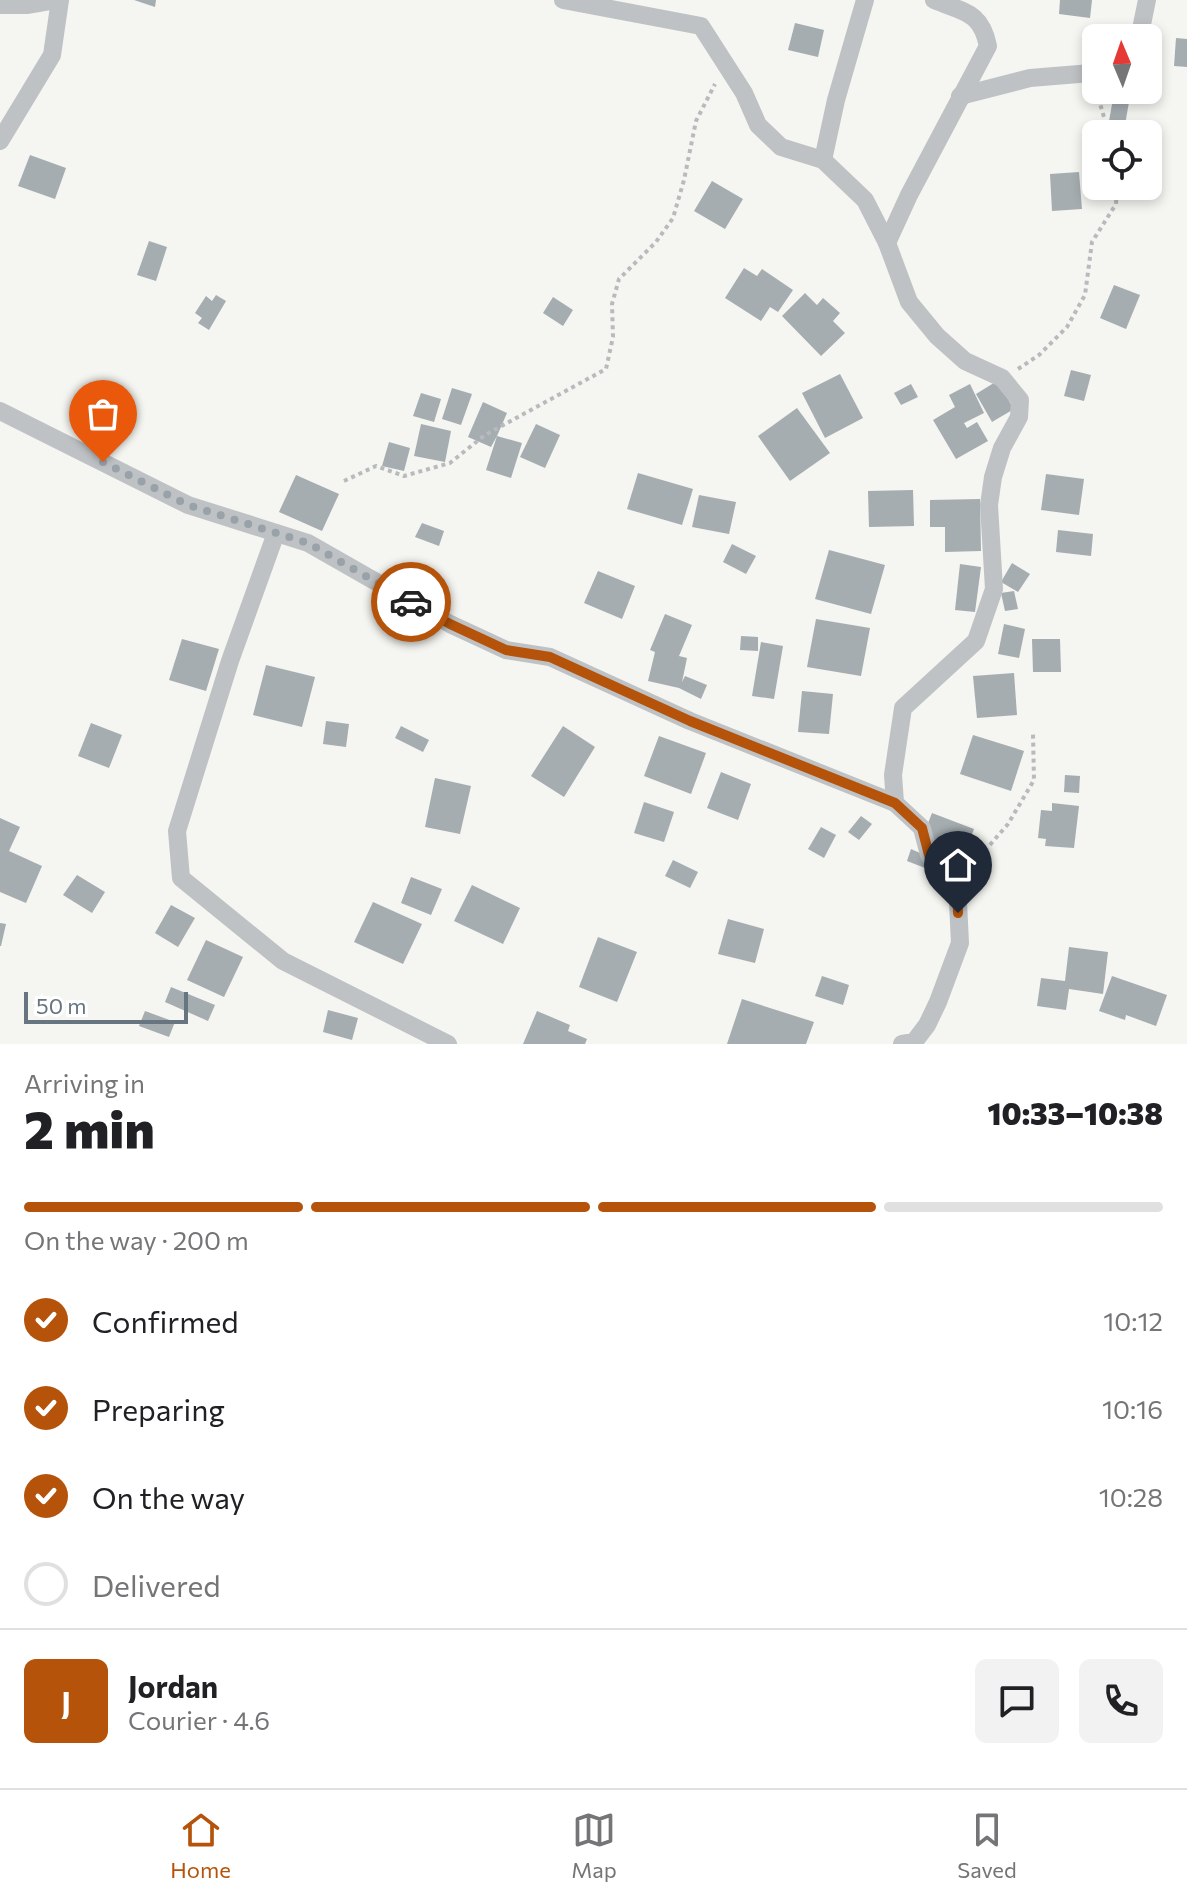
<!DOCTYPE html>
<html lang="en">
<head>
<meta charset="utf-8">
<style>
  :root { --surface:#fff; --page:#f2f2f2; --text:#202124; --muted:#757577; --line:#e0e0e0; --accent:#b45309 }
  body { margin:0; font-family:Commissioner,sans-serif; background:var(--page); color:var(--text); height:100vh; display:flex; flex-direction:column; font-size:30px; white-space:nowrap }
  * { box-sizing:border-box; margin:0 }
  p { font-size:26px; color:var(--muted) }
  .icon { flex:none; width:44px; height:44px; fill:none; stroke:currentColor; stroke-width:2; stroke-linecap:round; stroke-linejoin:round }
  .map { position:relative; height:1044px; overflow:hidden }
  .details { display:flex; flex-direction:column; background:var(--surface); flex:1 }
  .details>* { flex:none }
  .needle { width:52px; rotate:358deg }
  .buttons { position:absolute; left:1082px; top:24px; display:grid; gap:16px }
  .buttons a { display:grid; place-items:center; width:80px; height:80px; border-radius:12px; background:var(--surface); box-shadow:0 4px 12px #0003; font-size:40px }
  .scale { position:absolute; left:24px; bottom:20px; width:164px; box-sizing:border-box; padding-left:8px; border:4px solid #677580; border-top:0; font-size:22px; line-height:28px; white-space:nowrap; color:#677580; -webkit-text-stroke:6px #fff; paint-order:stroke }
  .pin { position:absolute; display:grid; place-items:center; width:68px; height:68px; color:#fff; margin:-82px -34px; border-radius:50% 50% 50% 0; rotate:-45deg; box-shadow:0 0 8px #0007 }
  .pin .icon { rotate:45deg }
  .courier { position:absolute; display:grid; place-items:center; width:80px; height:80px; margin:-40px; border:6px solid #b45309; border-radius:50%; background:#fff; color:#222; box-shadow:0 2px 10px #0007 }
  .overview em { font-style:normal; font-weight:800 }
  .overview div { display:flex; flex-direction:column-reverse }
  .overview { display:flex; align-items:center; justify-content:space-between; height:136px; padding:0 24px }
  h1 { font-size:52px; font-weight:800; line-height:60px }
  .bar { display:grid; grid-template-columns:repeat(4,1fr); gap:12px 8px; align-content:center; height:96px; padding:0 24px }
  .bar i { height:10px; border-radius:6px; background:var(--line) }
  .bar .on { background:var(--accent) }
  .bar p { grid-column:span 4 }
  .line { display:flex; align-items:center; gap:20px; padding:0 24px; border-top:2px solid var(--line) }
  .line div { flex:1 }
  .round { display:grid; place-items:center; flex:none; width:84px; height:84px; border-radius:12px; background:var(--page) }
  ol { padding:0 24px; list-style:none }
  li { display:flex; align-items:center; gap:24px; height:88px }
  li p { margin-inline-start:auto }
  li .icon { padding:8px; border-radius:50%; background:var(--accent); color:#fff; stroke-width:4 }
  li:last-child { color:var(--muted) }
  li i { width:44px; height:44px; border:4px solid var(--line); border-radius:50% }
  .dock { display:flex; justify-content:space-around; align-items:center; height:112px; border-top:2px solid var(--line); background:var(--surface); font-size:22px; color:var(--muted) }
  .dock a { display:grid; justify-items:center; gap:4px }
  .dock .on { color:var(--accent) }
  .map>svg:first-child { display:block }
  .building { fill:#a5adb1 }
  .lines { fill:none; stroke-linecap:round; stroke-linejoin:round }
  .path { stroke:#b8bbbd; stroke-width:4; stroke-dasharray:4 4; stroke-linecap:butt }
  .minor { stroke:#bec2c5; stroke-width:18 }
  .done { stroke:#99a2a8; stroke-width:8; stroke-dasharray:0 14.4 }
  .route { stroke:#b45309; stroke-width:10 }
</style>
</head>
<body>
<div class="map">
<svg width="1187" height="1044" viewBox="0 0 1187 1044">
  <rect width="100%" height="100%" fill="#f5f5f1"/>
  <g class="building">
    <polygon points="134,0 156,0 155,7"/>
    <polygon points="1060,0 1092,0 1090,18 1059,14"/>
    <polygon points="795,23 824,30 818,57 788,50"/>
    <polygon points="1176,38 1187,39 1187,67 1174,66"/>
    <polygon points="1114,93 1130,96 1125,125 1109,121"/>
    <polygon points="30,155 66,168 55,199 18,186"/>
    <polygon points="1079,172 1082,209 1052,211 1050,174"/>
    <polygon points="712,181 743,199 725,229 694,211"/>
    <polygon points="149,241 167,247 156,281 137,275"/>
    <polygon points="744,268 757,276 762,269 793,290 778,312 770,307 761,321 725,298"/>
    <polygon points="1114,285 1140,295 1126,329 1100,318"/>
    <polygon points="805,293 817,305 823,298 840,313 833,321 845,333 821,356 782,316"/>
    <polygon points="216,295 226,301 209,330 198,323 202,318 195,313 206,296 212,301"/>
    <polygon points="553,297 573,310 563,326 543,313"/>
    <polygon points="1071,370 1091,375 1084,401 1064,396"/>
    <polygon points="840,374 863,418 825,438 802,393"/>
    <polygon points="997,381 1014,409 992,422 976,394"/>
    <polygon points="911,384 918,397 901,405 894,393"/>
    <polygon points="970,384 984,413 964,423 967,428 977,422 988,441 956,459 933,420 955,407 949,395"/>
    <polygon points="452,388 472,394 461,425 442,419"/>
    <polygon points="421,393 441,399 434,422 413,416"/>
    <polygon points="483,402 507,413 497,436 522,443 511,478 486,470 497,436 491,447 468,437"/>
    <polygon points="797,408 830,453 790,481 758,436"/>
    <polygon points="421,424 451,431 445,462 414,456"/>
    <polygon points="536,424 560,435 545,468 520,457"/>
    <polygon points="389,442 410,448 404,471 382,466"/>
    <polygon points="638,473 693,489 682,525 627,509"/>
    <polygon points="1046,474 1084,479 1079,515 1041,510"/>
    <polygon points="296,475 339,494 322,531 279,512"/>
    <polygon points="913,490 914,526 869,527 868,491"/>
    <polygon points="699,495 736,502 729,534 692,527"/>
    <polygon points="980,499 981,551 945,552 945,527 930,527 930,500"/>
    <polygon points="422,523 444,531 439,546 415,537"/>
    <polygon points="1058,530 1093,534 1091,556 1056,552"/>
    <polygon points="732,544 756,556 746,574 723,562"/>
    <polygon points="829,550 885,565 871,614 815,599"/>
    <polygon points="1012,563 1030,574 1018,592 1001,582"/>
    <polygon points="960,564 981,567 975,612 955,610"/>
    <polygon points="598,571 635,586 622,619 584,603"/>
    <polygon points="1014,591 1018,609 1005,611 1001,593"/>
    <polygon points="665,614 692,625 679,656 687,658 682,682 685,676 707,685 701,699 679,688 648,681 655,652 650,650"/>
    <polygon points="816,619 870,628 861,676 807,667"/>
    <polygon points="1004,624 1025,629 1019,658 998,654"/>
    <polygon points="741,636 758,637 758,651 740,650"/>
    <polygon points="182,639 219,649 206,691 169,680"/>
    <polygon points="1032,639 1060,639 1061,672 1033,672"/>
    <polygon points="761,642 783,646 774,699 752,696"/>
    <polygon points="266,665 315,677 302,727 253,715"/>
    <polygon points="1014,673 1017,715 977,718 973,676"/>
    <polygon points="802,691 833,694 829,734 798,732"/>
    <polygon points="326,721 349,724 346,747 323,744"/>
    <polygon points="91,723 122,735 109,768 78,756"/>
    <polygon points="401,726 429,740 423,752 395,738"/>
    <polygon points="563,726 595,747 564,797 531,776"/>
    <polygon points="973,735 1024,751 1011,791 960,774"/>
    <polygon points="659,736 706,753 691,794 644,776"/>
    <polygon points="721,772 751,784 738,820 707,808"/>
    <polygon points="1065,775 1080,776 1079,793 1064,792"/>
    <polygon points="435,778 471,786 460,834 425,827"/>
    <polygon points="644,802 674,812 664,842 634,833"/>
    <polygon points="1052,803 1079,806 1074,848 1045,846 1046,839 1038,838 1041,810 1052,811"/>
    <polygon points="932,813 974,829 962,860 938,852 941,843 923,836"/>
    <polygon points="861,816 872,824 859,840 848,832"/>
    <polygon points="0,818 20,827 9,851 42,866 26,903 0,892"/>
    <polygon points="821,827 836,835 824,858 808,849"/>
    <polygon points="911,849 929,857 925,868 907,861"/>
    <polygon points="673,860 698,872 690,888 665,876"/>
    <polygon points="77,875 105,892 92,913 63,895"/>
    <polygon points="411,877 442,889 431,915 401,903"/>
    <polygon points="472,885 520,908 503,944 454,921"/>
    <polygon points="373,902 422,924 403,964 354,942"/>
    <polygon points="171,905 195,918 178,947 155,933"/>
    <polygon points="728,919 764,929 755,963 718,954"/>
    <polygon points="0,923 6,924 1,946 0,946"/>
    <polygon points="598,937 637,952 617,1002 579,987"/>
    <polygon points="206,940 243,957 224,997 187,980"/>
    <polygon points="1069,947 1108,952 1103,994 1069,989 1066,1010 1037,1006 1041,978 1065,981"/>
    <polygon points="822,976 849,985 843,1005 815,996"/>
    <polygon points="1112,976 1167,995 1156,1026 1126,1015 1125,1020 1099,1011"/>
    <polygon points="171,987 215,1005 208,1021 165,1002"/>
    <polygon points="742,999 814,1022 806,1044 727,1044"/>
    <polygon points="328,1010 358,1018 352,1040 323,1032"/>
    <polygon points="145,1011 175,1022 169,1037 139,1026"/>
    <polygon points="537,1011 570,1025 568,1031 587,1039 585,1044 523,1044"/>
  </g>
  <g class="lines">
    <g class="path">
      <polyline points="1096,90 1109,134"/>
      <polyline points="1018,369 1039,355 1067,327 1085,295 1092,242 1116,204 1117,186"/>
      <polyline points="344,481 376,466 404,476 450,463 485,435 606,369 613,337 612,304 619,279 656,242 673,218 684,180 696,121 715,84"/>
      <polyline points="969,869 1008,824 1034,780 1033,734"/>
    </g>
    <g class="minor">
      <polyline points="563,0 701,26 744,93 758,125 781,147 823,160 865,200 887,243 909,302 937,336 965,361 1002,378 1020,400 1019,417 1002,448 993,477 989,505 994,589 976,641 903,708 893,775 895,803 922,828 929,855 957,882 960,943 938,1002 927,1025 914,1042 902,1044"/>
      <polyline points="0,5 28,5 57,0"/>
      <polyline points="1138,38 1140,34 1147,0"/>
      <polyline points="960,96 1030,78 1091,73 1096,71"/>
      <polyline points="0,141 52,55 60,0"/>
      <polyline points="823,160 836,100 865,0"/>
      <path d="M887,243L909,195L988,46C981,11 963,12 934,0"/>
      <polyline points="0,411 188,505 308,543 450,624 506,650 550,657 690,721 895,803"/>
      <polyline points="276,533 230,661 177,831 181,878 283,961 448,1044"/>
    </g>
  </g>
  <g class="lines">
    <polyline class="done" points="103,462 188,505 308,543 411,602"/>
    <polyline class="route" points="411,602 450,624 506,650 550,657 690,721 895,803 922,828 929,855 957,882 958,913"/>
  </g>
</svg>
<div class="buttons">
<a><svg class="needle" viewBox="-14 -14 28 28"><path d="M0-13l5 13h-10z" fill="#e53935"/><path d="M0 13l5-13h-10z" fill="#757577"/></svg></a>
<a><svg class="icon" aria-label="locate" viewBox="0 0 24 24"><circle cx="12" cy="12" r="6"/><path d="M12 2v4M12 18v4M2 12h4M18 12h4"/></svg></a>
</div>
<div class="scale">50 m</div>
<div class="pin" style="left:103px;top:462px;background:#ea580c"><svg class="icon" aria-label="bag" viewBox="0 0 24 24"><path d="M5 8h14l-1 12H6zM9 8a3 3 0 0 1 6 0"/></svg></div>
<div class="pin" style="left:958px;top:913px;background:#1f2937"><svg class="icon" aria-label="home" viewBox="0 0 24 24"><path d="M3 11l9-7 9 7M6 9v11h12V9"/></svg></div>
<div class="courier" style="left:411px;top:602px"><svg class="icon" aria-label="car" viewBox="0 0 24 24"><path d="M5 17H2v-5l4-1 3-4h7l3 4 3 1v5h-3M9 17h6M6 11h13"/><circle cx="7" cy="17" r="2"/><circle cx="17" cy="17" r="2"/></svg></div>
</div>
<section class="details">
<div class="overview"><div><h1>2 min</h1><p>Arriving in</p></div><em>10:33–10:38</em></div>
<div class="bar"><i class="on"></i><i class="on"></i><i class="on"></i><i></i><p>On the way · 200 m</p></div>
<ol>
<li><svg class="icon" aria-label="check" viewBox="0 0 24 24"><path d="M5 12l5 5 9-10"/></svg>Confirmed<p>10:12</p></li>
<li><svg class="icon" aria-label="check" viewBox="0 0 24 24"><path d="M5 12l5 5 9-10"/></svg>Preparing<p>10:16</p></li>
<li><svg class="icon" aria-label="check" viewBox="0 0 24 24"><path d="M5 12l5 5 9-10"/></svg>On the way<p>10:28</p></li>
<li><i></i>Delivered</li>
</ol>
<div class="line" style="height:144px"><b class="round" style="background:var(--accent);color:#fff">J</b><div><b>Jordan</b><p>Courier · 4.6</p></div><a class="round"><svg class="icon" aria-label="chat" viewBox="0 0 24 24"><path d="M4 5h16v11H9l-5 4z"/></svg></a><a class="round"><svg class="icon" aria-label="phone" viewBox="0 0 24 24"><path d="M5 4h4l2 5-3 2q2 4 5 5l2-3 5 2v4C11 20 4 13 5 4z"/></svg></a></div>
</section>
<nav class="dock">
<a class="on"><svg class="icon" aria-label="home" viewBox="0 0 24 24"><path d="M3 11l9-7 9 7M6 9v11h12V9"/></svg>Home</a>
<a><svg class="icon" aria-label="map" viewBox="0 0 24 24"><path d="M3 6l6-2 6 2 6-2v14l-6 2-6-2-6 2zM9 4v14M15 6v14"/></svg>Map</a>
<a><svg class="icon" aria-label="saved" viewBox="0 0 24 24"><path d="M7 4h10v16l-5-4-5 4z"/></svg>Saved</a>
</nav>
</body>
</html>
